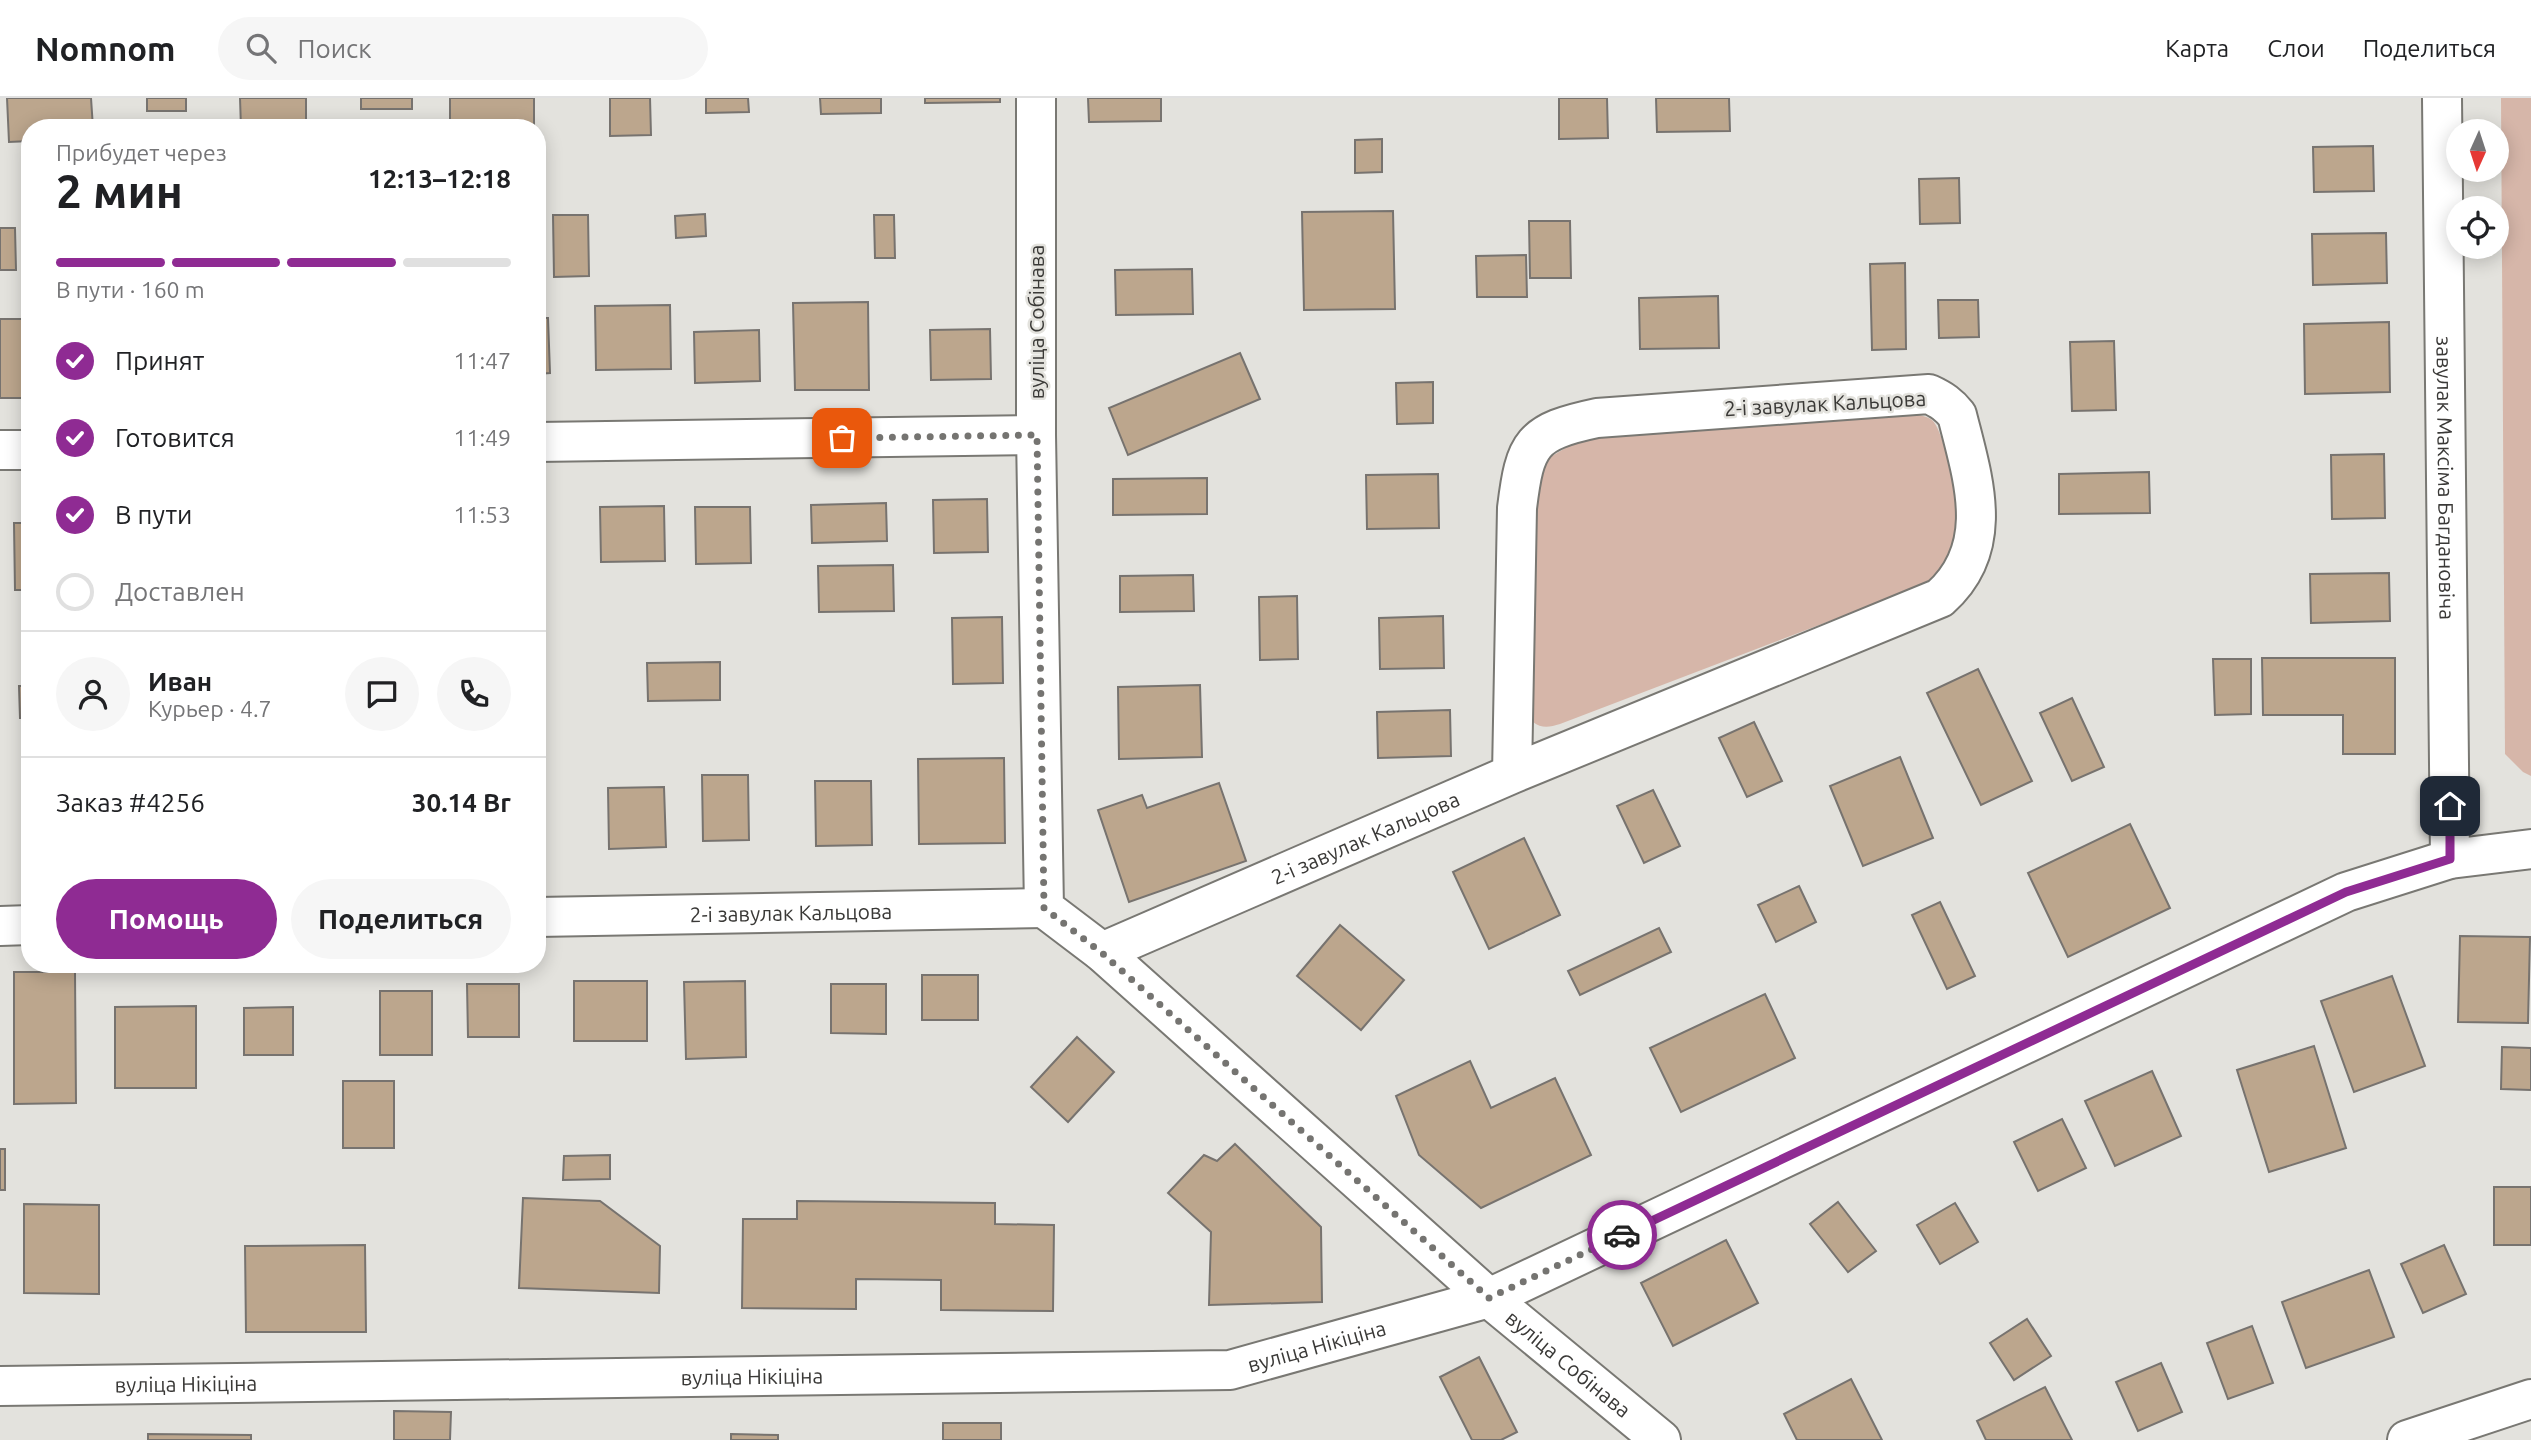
<!DOCTYPE html>
<html lang="ru">
<head>
<meta charset="utf-8">
<style>
  :root { --surface:#fff; --page:#f6f6f6; --text:#202124; --muted:#757577; --line:#e0e0e0; --accent:#8f2b93 }
  body { margin:0; font-family:Ubuntu,sans-serif; background:var(--page); color:var(--text); height:100vh; display:flex; flex-direction:column; font-size:26px; white-space:nowrap }
  * { box-sizing:border-box; margin:0 }
  p { font-size:23px; color:var(--muted) }
  .icon { flex:none; width:38px; height:38px; fill:none; stroke:currentColor; stroke-width:2; stroke-linecap:round; stroke-linejoin:round }
  .map { position:relative; flex:1; overflow:hidden }
  .panel { position:absolute; left:21px; top:21px; width:525px; height:854px; display:flex; flex-direction:column; background:var(--surface); border-radius:28px; box-shadow:0 4px 18px #0003 }
  .panel>* { flex:none }
  .needle { width:46px; rotate:183deg }
  .buttons { position:absolute; left:2446px; top:21px; display:grid; gap:14px }
  .buttons a { display:grid; place-items:center; width:63px; height:63px; border-radius:50%; background:var(--surface); box-shadow:0 4px 18px #0003; font-size:35px }
  .pin { position:absolute; display:grid; place-items:center; width:60px; height:60px; color:#fff; margin:-30px; border-radius:14px; box-shadow:0 4px 10px #0006 }
  .courier { position:absolute; display:grid; place-items:center; width:70px; height:70px; margin:-35px; border:5px solid #8f2b93; border-radius:50%; background:#fff; color:#222; box-shadow:0 2px 9px #0007 }
  .overview em { font-style:normal; font-weight:700 }
  .overview div { display:flex; flex-direction:column-reverse }
  .overview { display:flex; align-items:center; justify-content:space-between; height:119px; padding:0 35px }
  h1 { font-size:46px; font-weight:700; line-height:52px }
  .bar { display:grid; grid-template-columns:repeat(4,1fr); gap:10px 7px; align-content:center; height:84px; padding:0 35px }
  .bar i { height:9px; border-radius:5px; background:var(--line) }
  .bar .active { background:var(--accent) }
  .bar p { grid-column:span 4 }
  .line { display:flex; align-items:center; gap:18px; padding:0 35px; border-top:2px solid var(--line) }
  .line div { flex:1 }
  .round { display:grid; place-items:center; flex:none; width:74px; height:74px; border-radius:37px; background:var(--page) }
  ol { padding:0 35px; list-style:none }
  li { display:flex; align-items:center; gap:21px; height:77px }
  li p { margin-inline-start:auto }
  li .icon { padding:7px; border-radius:50%; background:var(--accent); color:#fff; stroke-width:4 }
  li:last-child { color:var(--muted) }
  li i { width:38px; height:38px; border:4px solid var(--line); border-radius:50% }
  .action { display:flex; gap:14px; margin-top:auto; padding:14px 35px }
  .action a { flex:1; height:80px; border-radius:42px; background:var(--accent); color:#fff; font-size:28px; font-weight:700; line-height:80px; text-align:center }
  .action a+a { background:var(--page); color:var(--text) }
  header { display:flex; align-items:center; gap:42px; box-sizing:border-box; height:98px; padding:0 35px; background:var(--surface); border-bottom:2px solid var(--line) }
  header strong { font-size:33px }
  nav { display:flex; gap:38px; margin-inline-start:auto; font-size:24px }
  .search { width:490px; height:63px; background:var(--page); display:flex; align-items:center; gap:18px; box-sizing:border-box; padding:0 24px; border-radius:38px; color:var(--muted); font-size:26px }
  .map>svg:first-child { display:block }
  .green { fill:#d6b6a9 }
  .building { fill:#bca68d; stroke:#77736f; stroke-width:2 }
  .lines { fill:none; stroke-linecap:round; stroke-linejoin:round }
  .minor-casing { stroke:#797873; stroke-width:42 }
  .minor { stroke:#fff; stroke-width:38 }
  .done { stroke:#757471; stroke-width:7; stroke-dasharray:0 12.6 }
  .route { stroke:#8f2b93; stroke-width:9 }
  .labels { text-anchor:middle; dominant-baseline:central; stroke-width:5; stroke-linejoin:round; paint-order:stroke }
  .street-label { font-size:21px; fill:#3a3937; stroke:#e3e2dd }
</style>
</head>
<body>
<header>
<strong>Nomnom</strong>
<div class="search"><svg class="icon" aria-label="search" viewBox="0 0 24 24"><circle cx="10" cy="10" r="6"/><path d="M15 15l6 6"/></svg>Поиск</div>
<nav><a>Карта</a><a>Слои</a><a>Поделиться</a></nav>
</header>
<div class="map">
<svg width="2531" height="1342" viewBox="0 0 2531 1342">
  <rect width="100%" height="100%" fill="#e3e2dd"/>
  <g class="green">
    <polygon points="2501,0 2531,0 2531,678 2523,674 2505,656"/>
    <path d="M1900,315C1910,316 1924,316 1932,322C1946,334 1963,426 1956,444C1950,461 1938,476 1924,487L1560,626C1550,629 1542,631 1533,624L1534,387L1547,361L1574,345L1597,340Z"/>
  </g>
  <g class="building">
    <polygon points="7,0 91,0 93,30 30,30 30,43 9,44"/>
    <rect x="147" y="0" width="39" height="13"/>
    <polygon points="240,0 306,0 306,30 241,30"/>
    <rect x="361" y="0" width="51" height="11"/>
    <rect x="450" y="0" width="84" height="30"/>
    <polygon points="610,0 650,0 651,37 610,38"/>
    <polygon points="706,0 748,0 749,14 706,15"/>
    <polygon points="820,0 881,0 881,15 821,16"/>
    <polygon points="925,0 1000,0 1000,4 925,5"/>
    <polygon points="1088,0 1161,0 1161,23 1089,24"/>
    <polygon points="1559,0 1607,0 1608,40 1559,41"/>
    <polygon points="1656,0 1729,0 1730,33 1657,34"/>
    <polygon points="1382,41 1382,74 1355,75 1355,42"/>
    <polygon points="2373,48 2374,93 2314,94 2313,49"/>
    <polygon points="537,59 542,59 543,107 537,107"/>
    <polygon points="1959,80 1960,125 1920,126 1919,81"/>
    <polygon points="1393,113 1395,211 1304,212 1302,114"/>
    <polygon points="705,116 706,138 676,140 675,118"/>
    <polygon points="553,117 588,117 589,178 554,179"/>
    <polygon points="874,117 894,117 895,160 875,160"/>
    <polygon points="1529,123 1570,123 1571,180 1530,180"/>
    <polygon points="0,130 15,130 16,172 0,172"/>
    <polygon points="2386,135 2387,185 2313,187 2312,136"/>
    <polygon points="1526,157 1527,199 1477,199 1476,158"/>
    <polygon points="1905,165 1906,251 1872,252 1870,166"/>
    <polygon points="1192,171 1193,216 1116,217 1115,172"/>
    <polygon points="1718,198 1719,250 1640,251 1639,200"/>
    <polygon points="1938,202 1978,202 1979,239 1939,240"/>
    <polygon points="868,204 869,292 795,292 793,205"/>
    <polygon points="670,207 671,271 596,272 595,208"/>
    <polygon points="537,220 548,220 550,275 537,276"/>
    <rect x="0" y="221" width="30" height="79"/>
    <polygon points="2389,224 2390,294 2305,296 2304,226"/>
    <polygon points="990,231 991,281 931,282 930,232"/>
    <polygon points="759,232 760,283 695,285 694,234"/>
    <polygon points="2114,243 2116,312 2072,313 2070,244"/>
    <polygon points="1240,255 1260,301 1128,357 1109,310"/>
    <polygon points="1433,284 1433,325 1397,326 1396,285"/>
    <polygon points="2384,356 2385,420 2332,421 2331,357"/>
    <polygon points="2149,374 2150,415 2059,416 2059,376"/>
    <polygon points="1438,376 1439,430 1367,431 1366,377"/>
    <polygon points="1207,380 1207,416 1113,417 1113,381"/>
    <polygon points="987,401 988,454 934,455 933,402"/>
    <polygon points="886,405 887,443 812,445 811,407"/>
    <polygon points="664,408 665,463 601,464 600,409"/>
    <polygon points="695,409 750,409 751,465 696,466"/>
    <polygon points="14,425 30,425 30,492 15,492"/>
    <polygon points="893,467 894,513 819,514 818,468"/>
    <polygon points="2389,475 2390,523 2311,525 2310,476"/>
    <polygon points="1193,477 1194,513 1120,514 1120,478"/>
    <polygon points="1297,498 1298,561 1260,562 1259,499"/>
    <polygon points="1443,518 1444,570 1380,571 1379,520"/>
    <polygon points="1002,519 1003,585 953,586 952,520"/>
    <polygon points="2262,560 2395,560 2395,656 2343,656 2343,617 2263,617"/>
    <polygon points="2213,561 2251,561 2251,616 2215,617"/>
    <polygon points="720,564 720,602 648,603 647,565"/>
    <polygon points="1978,571 2032,683 1981,707 1927,595"/>
    <polygon points="1200,587 1202,659 1119,661 1118,589"/>
    <polygon points="19,588 30,588 30,620 20,620"/>
    <polygon points="2072,600 2104,669 2072,683 2040,615"/>
    <polygon points="1450,612 1451,658 1378,660 1377,614"/>
    <polygon points="1754,624 1782,683 1747,699 1719,640"/>
    <polygon points="1900,659 1933,740 1863,768 1830,688"/>
    <polygon points="1004,660 1005,745 919,746 918,661"/>
    <polygon points="702,677 748,677 749,742 703,743"/>
    <polygon points="815,683 871,683 872,747 816,748"/>
    <polygon points="1219,685 1246,763 1129,804 1098,712 1142,697 1147,710"/>
    <polygon points="664,689 666,749 609,751 608,690"/>
    <polygon points="1653,692 1680,748 1644,765 1617,708"/>
    <polygon points="2130,726 2170,810 2068,859 2028,775"/>
    <polygon points="1524,740 1560,817 1489,851 1453,774"/>
    <polygon points="1799,788 1816,824 1776,844 1758,807"/>
    <polygon points="1940,804 1975,878 1947,891 1912,817"/>
    <polygon points="1340,827 1404,882 1361,932 1297,878"/>
    <polygon points="1659,830 1671,854 1580,897 1568,873"/>
    <polygon points="2460,838 2530,839 2528,925 2458,924"/>
    <polygon points="14,874 75,874 76,1005 14,1006"/>
    <rect x="922" y="877" width="56" height="45"/>
    <polygon points="2392,878 2425,968 2354,994 2321,903"/>
    <rect x="574" y="883" width="73" height="60"/>
    <polygon points="745,883 746,959 686,961 684,884"/>
    <polygon points="467,886 519,886 519,939 468,939"/>
    <polygon points="831,886 886,886 886,936 831,935"/>
    <rect x="380" y="893" width="52" height="64"/>
    <polygon points="1765,896 1795,960 1681,1014 1650,950"/>
    <polygon points="196,908 196,990 115,990 115,909"/>
    <polygon points="293,909 293,957 244,957 244,910"/>
    <polygon points="1077,939 1114,974 1068,1024 1031,989"/>
    <polygon points="2314,948 2346,1050 2269,1074 2237,972"/>
    <polygon points="2502,949 2531,950 2531,992 2501,991"/>
    <polygon points="1470,963 1491,1010 1555,980 1591,1057 1481,1110 1419,1057 1396,998"/>
    <polygon points="2152,973 2181,1038 2115,1068 2085,1003"/>
    <rect x="343" y="983" width="51" height="67"/>
    <polygon points="2062,1021 2086,1070 2038,1093 2014,1044"/>
    <polygon points="1235,1046 1321,1129 1322,1204 1209,1207 1211,1134 1168,1095 1204,1057 1217,1063"/>
    <rect x="0" y="1051" width="5" height="41"/>
    <polygon points="610,1057 610,1081 563,1082 564,1058"/>
    <rect x="2494" y="1089" width="37" height="58"/>
    <polygon points="523,1100 600,1103 660,1148 659,1195 519,1190"/>
    <polygon points="797,1103 995,1105 995,1126 1054,1127 1053,1213 941,1212 941,1182 856,1181 856,1211 742,1210 743,1121 797,1121"/>
    <polygon points="1838,1104 1876,1153 1848,1174 1810,1126"/>
    <polygon points="1955,1105 1978,1144 1940,1166 1917,1127"/>
    <polygon points="24,1106 99,1107 99,1196 24,1195"/>
    <polygon points="1726,1142 1758,1205 1673,1248 1641,1185"/>
    <polygon points="365,1147 366,1234 246,1234 245,1148"/>
    <polygon points="2444,1147 2466,1196 2423,1215 2401,1166"/>
    <polygon points="2369,1172 2394,1239 2306,1270 2282,1204"/>
    <polygon points="2027,1221 2051,1258 2014,1282 1990,1245"/>
    <polygon points="2252,1228 2273,1285 2228,1301 2207,1245"/>
    <polygon points="1479,1259 1517,1334 1501,1342 1472,1342 1440,1279"/>
    <polygon points="2161,1265 2182,1314 2138,1333 2116,1284"/>
    <polygon points="1851,1281 1882,1342 1797,1342 1784,1316"/>
    <polygon points="2045,1289 2072,1342 1986,1342 1977,1323"/>
    <polygon points="394,1313 451,1314 450,1342 394,1342"/>
    <rect x="943" y="1325" width="58" height="17"/>
    <polygon points="148,1336 251,1337 251,1342 148,1342"/>
    <polygon points="731,1336 778,1337 778,1342 731,1342"/>
  </g>
  <g class="lines">
    <defs>
      <g id="minor">
        <path id="s1" d="M1036,0V337L1044,810L1102,854L1489,1200L1661,1342"/>
        <path id="s2" d="M2442,0L2450,761"/>
        <polyline points="537,344 1036,337"/>
        <polyline points="0,352 30,352"/>
        <path id="s3" d="M537,819L1044,810"/>
        <polyline points="0,828 30,827"/>
        <path id="s4" d="M1102,854L1512,676L1940,500C1997,449 1973,381 1957,317C1949,307 1942,302 1929,296L1597,320C1531,334 1525,345 1517,410L1512,676"/>
        <path id="s5" d="M0,1288L1230,1272L1489,1200L2346,794L2450,761L2531,751"/>
        <polyline points="2407,1342 2531,1301"/>
      </g>
    </defs>
    <use href="#minor" class="minor-casing"/>
    <use href="#minor" class="minor"/>
  </g>
  <g class="lines">
    <polyline class="done" points="842,340 1037,337 1044,810 1102,855 1489,1200 1622,1137"/>
    <polyline class="route" points="1622,1137 2346,794 2450,761 2450,708"/>
  </g>
  <g class="labels">
    <g class="street-label">
      <text transform="translate(1036 224) rotate(-90)">вуліца Собінава</text>
      <text transform="translate(1825 305) rotate(-3)">2-і завулак Кальцова</text>
      <text stroke="none"><textPath href="#s2" startOffset="380">завулак Максіма Багдановіча</textPath></text>
      <text stroke="none"><textPath href="#s4" startOffset="287">2-і завулак Кальцова</textPath></text>
      <text stroke="none"><textPath href="#s3" startOffset="254">2-і завулак Кальцова</textPath></text>
      <text stroke="none"><textPath href="#s5" startOffset="1320">вуліца Нікіціна</textPath></text>
      <text stroke="none"><textPath href="#s1" startOffset="1505">вуліца Собінава</textPath></text>
      <text stroke="none"><textPath href="#s5" startOffset="752">вуліца Нікіціна</textPath></text>
      <text stroke="none"><textPath href="#s5" startOffset="186">вуліца Нікіціна</textPath></text>
    </g>
  </g>
</svg>
<div class="buttons">
<a><svg class="needle" viewBox="-14 -14 28 28"><path d="M0-13l5 13h-10z" fill="#e53935"/><path d="M0 13l5-13h-10z" fill="#757577"/></svg></a>
<a><svg class="icon" aria-label="locate" viewBox="0 0 24 24"><circle cx="12" cy="12" r="6"/><path d="M12 2v4M12 18v4M2 12h4M18 12h4"/></svg></a>
</div>
<div class="pin" style="left:842px;top:340px;background:#ea580c"><svg class="icon" aria-label="bag" viewBox="0 0 24 24"><path d="M5 8h14l-1 12H6zM9 8a3 3 0 0 1 6 0"/></svg></div>
<div class="pin" style="left:2450px;top:708px;background:#1f2937"><svg class="icon" aria-label="home" viewBox="0 0 24 24"><path d="M3 11l9-7 9 7M6 9v11h12V9"/></svg></div>
<div class="courier" style="left:1622px;top:1137px"><svg class="icon" aria-label="car" viewBox="0 0 24 24"><path d="M5 17H2v-5l4-1 3-4h7l3 4 3 1v5h-3M9 17h6M6 11h13"/><circle cx="7" cy="17" r="2"/><circle cx="17" cy="17" r="2"/></svg></div>
<section class="panel">
<div class="overview"><div><h1>2 мин</h1><p>Прибудет через</p></div><em>12:13–12:18</em></div>
<div class="bar"><i class="active"></i><i class="active"></i><i class="active"></i><i></i><p>В пути · 160 m</p></div>
<ol>
<li><svg class="icon" aria-label="check" viewBox="0 0 24 24"><path d="M5 12l5 5 9-10"/></svg>Принят<p>11:47</p></li>
<li><svg class="icon" aria-label="check" viewBox="0 0 24 24"><path d="M5 12l5 5 9-10"/></svg>Готовится<p>11:49</p></li>
<li><svg class="icon" aria-label="check" viewBox="0 0 24 24"><path d="M5 12l5 5 9-10"/></svg>В пути<p>11:53</p></li>
<li><i></i>Доставлен</li>
</ol>
<div class="line" style="height:126px"><a class="round"><svg class="icon" aria-label="person" viewBox="0 0 24 24"><circle cx="12" cy="8" r="4"/><path d="M4 21q1-7 8-7t8 7"/></svg></a><div><b>Иван</b><p>Курьер · 4.7</p></div><a class="round"><svg class="icon" aria-label="chat" viewBox="0 0 24 24"><path d="M4 5h16v11H9l-5 4z"/></svg></a><a class="round"><svg class="icon" aria-label="phone" viewBox="0 0 24 24"><path d="M5 4h4l2 5-3 2q2 4 5 5l2-3 5 2v4C11 20 4 13 5 4z"/></svg></a></div>
<div class="line" style="height:91px"><div>Заказ #4256</div><b>30.14 Br</b></div>
<div class="action"><a>Помощь</a><a>Поделиться</a></div>
</section>
</div>
</body>
</html>
